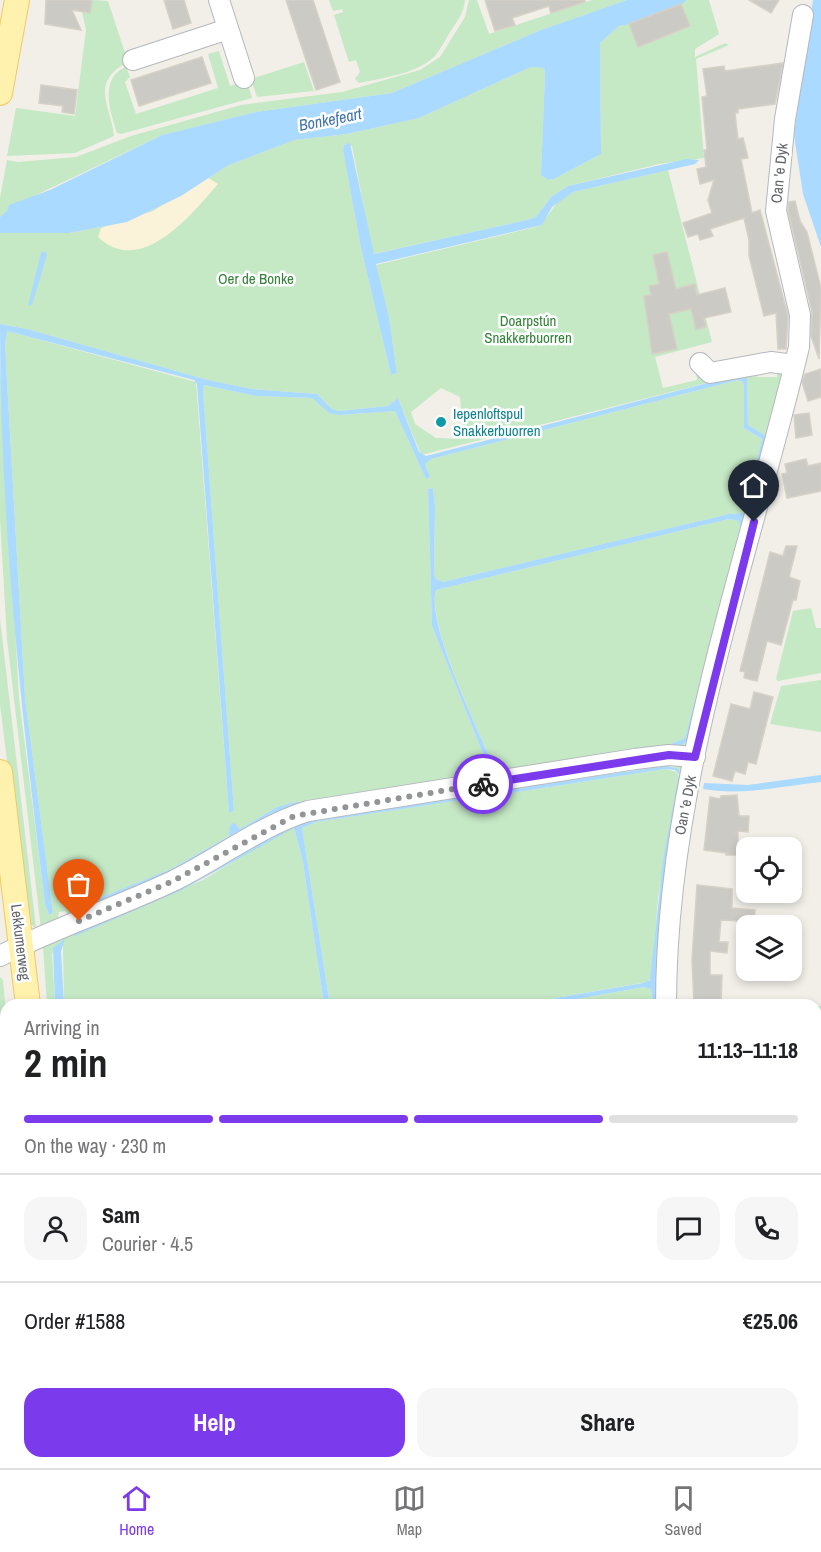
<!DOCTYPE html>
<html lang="en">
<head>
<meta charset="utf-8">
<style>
  :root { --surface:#fff; --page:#f6f6f6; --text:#202124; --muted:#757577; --line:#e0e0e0; --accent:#7c3aed }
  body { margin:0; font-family:"Archivo Narrow",sans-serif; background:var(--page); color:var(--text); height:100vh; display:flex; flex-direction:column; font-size:22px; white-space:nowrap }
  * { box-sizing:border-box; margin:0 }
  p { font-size:20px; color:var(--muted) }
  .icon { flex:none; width:33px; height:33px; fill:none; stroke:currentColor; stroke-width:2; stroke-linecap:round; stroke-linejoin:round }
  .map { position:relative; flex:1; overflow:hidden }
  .sheet { position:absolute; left:0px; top:999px; width:822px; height:470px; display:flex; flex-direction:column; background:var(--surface); border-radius:18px 18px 0 0; box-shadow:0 3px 9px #0003 }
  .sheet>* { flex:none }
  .fabs { position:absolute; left:736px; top:837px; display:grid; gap:12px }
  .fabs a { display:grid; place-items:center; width:66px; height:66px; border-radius:12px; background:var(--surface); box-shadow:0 3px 9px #0003; font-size:30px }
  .pin { position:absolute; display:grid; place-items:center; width:51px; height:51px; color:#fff; margin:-62px -26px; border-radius:50% 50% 50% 0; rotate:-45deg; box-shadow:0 0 6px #0007 }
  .pin .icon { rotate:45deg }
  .courier { position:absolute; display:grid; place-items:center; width:60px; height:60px; margin:-30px; border:4px solid #7c3aed; border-radius:50%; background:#fff; color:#222; box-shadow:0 2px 8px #0007 }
  .head em { font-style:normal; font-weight:700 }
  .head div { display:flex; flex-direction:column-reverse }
  .head { display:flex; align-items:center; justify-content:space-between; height:102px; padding:0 24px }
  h1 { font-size:39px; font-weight:700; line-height:45px }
  .bar { display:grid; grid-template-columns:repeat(4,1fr); gap:9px 6px; align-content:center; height:72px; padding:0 24px }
  .bar i { height:8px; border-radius:4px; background:var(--line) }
  .bar .selected { background:var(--accent) }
  .bar p { grid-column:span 4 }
  .line { display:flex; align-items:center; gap:15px; padding:0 24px; border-top:2px solid var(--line) }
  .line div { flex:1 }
  .round { display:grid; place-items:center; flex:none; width:63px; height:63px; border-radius:18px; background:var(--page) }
  .primary-button { display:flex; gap:12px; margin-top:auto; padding:12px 24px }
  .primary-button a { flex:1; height:69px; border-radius:18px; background:var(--accent); color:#fff; font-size:24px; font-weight:700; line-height:69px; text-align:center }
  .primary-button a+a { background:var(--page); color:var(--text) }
  .tab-bar { display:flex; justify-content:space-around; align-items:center; height:84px; border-top:2px solid var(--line); background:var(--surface); font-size:16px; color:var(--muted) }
  .tab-bar a { display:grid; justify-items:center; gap:3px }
  .tab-bar .selected { color:var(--accent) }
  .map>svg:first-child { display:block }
  .green { fill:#c5e8c5; fill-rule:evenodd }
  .sand { fill:#fbf3d9 }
  .water { fill:#aadaff }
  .building { fill:#cccac5; stroke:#d6d1c6; stroke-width:1.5 }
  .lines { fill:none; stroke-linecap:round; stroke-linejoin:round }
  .minor-casing { stroke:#b5b8bc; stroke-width:22 }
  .major-casing { stroke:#f2c960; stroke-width:26 }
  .minor { stroke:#fff; stroke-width:20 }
  .major { stroke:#fff2af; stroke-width:24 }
  .done { stroke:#929495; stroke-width:6; stroke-dasharray:0 10.8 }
  .route { stroke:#7c3aed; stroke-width:8 }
  .culture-dot { fill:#0f9aa8; stroke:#fff; stroke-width:2 }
  .labels { text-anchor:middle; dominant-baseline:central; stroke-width:5; stroke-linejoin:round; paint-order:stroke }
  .street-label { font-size:15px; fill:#5f6368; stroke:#fff }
  .park-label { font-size:15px; fill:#348238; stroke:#fff }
  .culture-label { font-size:15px; fill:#0d838f; stroke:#fff; text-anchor:start }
  .water-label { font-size:16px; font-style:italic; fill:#4174aa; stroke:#fff }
</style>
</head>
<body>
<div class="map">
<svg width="821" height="1468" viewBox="0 0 821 1468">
  <rect width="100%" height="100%" fill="#f1efe8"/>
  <g class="green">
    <path d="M92,0L108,1L126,56V63C89,83 112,108 114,136L75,153L7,156L16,108L75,116L86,30L82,12L90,13Z"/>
    <path d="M329,0H465C464,12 458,20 452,29C446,38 441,49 434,57C416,74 382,78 359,83L355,79L360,72L356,60L349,62L334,15L343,12L342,9L333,11Z"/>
    <polygon points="469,0 477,0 489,34 592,0 627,0 541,30 392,93 256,112 162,135 34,196 0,217 0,198 7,160 18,162 76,157 131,136 241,105 342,92 420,70 440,57 465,17"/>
    <path d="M687,0H709L719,34L695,49V57L725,43L729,45L696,59L704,158L659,164L568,186L551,197L536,217L527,220L373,254L352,146L345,144L343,149L361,248L391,375L397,373L389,317L376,265L540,226L559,200L573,192L668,170L712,342L655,357L663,388L697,380L696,371L710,377L757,367V377H777V368L783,369L786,375L754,501L748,503L745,509L750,516L692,742L677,751L304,808L274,820L170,877L77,917L71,920L65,911L59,912L57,924L41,929L7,639L0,519V363L19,698L45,904L49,915L53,913L25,698L5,345L7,331L196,382L229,813L234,811L203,391L204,385L256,396L312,398L329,412L340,415L395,411L426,479L430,477L425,464L431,459L738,380L742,381L744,386V428L762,439L748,496H751L766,436L748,425L747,377L742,374L421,455L398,398L388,406L339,411L332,409L317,394L252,389L208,380L27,329L0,324V233H69L127,222L181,196L227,166L294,140L347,134L419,118L531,67L544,68L545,74L541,175L548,180L554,179L601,154L600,43L619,26L630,24L639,47L689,27L681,4ZM441,388L460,397L463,427L461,439L436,438L415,424L411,412ZM433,488L435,506L434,574L436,579L443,582L729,514L744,513L745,523L689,740L682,745L668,749L517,771L518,767L668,745L685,738L740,527L739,521L729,519L436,590C427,625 478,728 493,765L496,769H503L502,774L470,780L469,776L489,769L432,626L428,489ZM458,777V781L292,808L280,812L172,873L73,915L71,910L171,869L229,836L231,825L234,824L240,829L277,807L291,803Z"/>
    <path d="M219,51L230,86L247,81L252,98L121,134L117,133C110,111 99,78 126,67L130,77L125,82L136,114L218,88L208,54Z"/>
    <polygon points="304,62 314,91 257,97 251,79"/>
    <polygon points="811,608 816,628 821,628 821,673 778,681 776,679 793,611"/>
    <polygon points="0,619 36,928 27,922 0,704"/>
    <polygon points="821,680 821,732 770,724 781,686"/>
    <polygon points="664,760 682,765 685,769 657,1005 661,898 681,774 674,766 637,769 472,794 473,799 665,769 677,772 679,778 658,897 652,976 647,982 515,1005 330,1005 302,828 316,822 460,800 460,796 314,819 275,833 201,877 152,901 203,880 276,836 294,828 303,862 324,1005 64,1005 63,946 52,953 55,1005 47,1005 43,946 295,820"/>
    <polygon points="0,977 3,980 6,1013 6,1462 32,1463 33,1468 0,1468"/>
    <polygon points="644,987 651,989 653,1005 543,1005"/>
    <polygon points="816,1006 821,1006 821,1087 816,1088"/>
    <polygon points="821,1094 821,1300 816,1301 816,1095"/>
    <polygon points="821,1310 821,1425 816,1400 816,1311"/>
    <polygon points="821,1458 821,1468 708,1468 773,1462 816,1462 816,1459"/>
    <path d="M109,1463H243C214,1468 138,1468 109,1463Z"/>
    <polygon points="428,1463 428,1468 313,1468 313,1463"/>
    <polygon points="434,1463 582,1463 564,1468 434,1468"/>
  </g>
  <path class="sand" d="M207,177L218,184C192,214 141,278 98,237L101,228L153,211Z"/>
  <g class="water">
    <polygon points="627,0 687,0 681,5 690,26 638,47 630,24 619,26 600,43 601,154 554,179 548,180 541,175 545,74 544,68 531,67 419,118 347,134 294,140 227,166 181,196 127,222 69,233 0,233 0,217 7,211 9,205 50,190 162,135 256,112 392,93 541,30"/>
    <polygon points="813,0 821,0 821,247 803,194 794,135"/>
    <polygon points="350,143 374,254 527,220 536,217 551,197 568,186 687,159 699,160 695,164 573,192 552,207 542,225 376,264 389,317 397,373 391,375 361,248 343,150 344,145"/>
    <polygon points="45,251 47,255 32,305 28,306 41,253"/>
    <path d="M0,324L27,329L208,380L252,389L317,394L332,409L339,411L388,406L398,398L419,452L426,456L742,374L747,377L748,425L766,436L751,496H748L762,439L744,428V386L742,381L738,380L431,459L425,464L430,477L426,479L395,411L340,415L329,413L312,398L256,396L204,385L203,391L234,811L229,813L197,384L194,380L7,331L5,345L25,698L53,913L49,915L45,904C21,711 0,518 0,324Z"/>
    <path d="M433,488L435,506L434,574L436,579L443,582L729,514L744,513L745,517L689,740L682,745L668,749L517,772L518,767L668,745L685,738L740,528L739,521L729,519L436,590C426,624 478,729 493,765L496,769H503L502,773L468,776L489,769L432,626L428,489Z"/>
    <polygon points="665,766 677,768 681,774 661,898 657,1005 653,1005 651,989 644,987 543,1005 515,1005 643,983 650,980 663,860 679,774 675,770 665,769 473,799 472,794"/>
    <path d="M821,775V782C783,786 742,796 703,789L704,783L748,785Z"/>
    <polygon points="458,777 459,781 311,804 172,873 73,915 70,910 171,869 229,836 230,825 234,823 240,829 277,807 291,803"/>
    <polygon points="460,796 461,800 316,822 302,828 330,1005 324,1005 303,862 294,828 180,891 75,936 74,933 152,901 201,877 275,833 314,819"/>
    <polygon points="65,939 61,951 64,1005 55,1005 53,948"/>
  </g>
  <g class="building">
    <polygon points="46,0 92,0 90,13 72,10 81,30 45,24"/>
    <polygon points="164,0 184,0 191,23 173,29"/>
    <polygon points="286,0 313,0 340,82 316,90"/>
    <polygon points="485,0 585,0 585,2 551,13 549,6 512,18 515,25 495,31"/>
    <polygon points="749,0 779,0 771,13"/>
    <polygon points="681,4 690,26 638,47 629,24"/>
    <polygon points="202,57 211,83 139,106 131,80"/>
    <polygon points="783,63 775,104 738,109 738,113 735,113 738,139 743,138 748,158 741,159 752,213 760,210 788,316 786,349 778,349 776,313 764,316 749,256 749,240 744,218 710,229 713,236 700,240 698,234 688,237 683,223 712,213 708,200 714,180 700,184 697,169 706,167 704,150 707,150 702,97 707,96 703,69 724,66 725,71"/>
    <polygon points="41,85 77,90 74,114 62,112 63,106 39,103"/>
    <polygon points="795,201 800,221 807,232 821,288 819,359 811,336 812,312 788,210 789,202"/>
    <polygon points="667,252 676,289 695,284 697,295 725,288 731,312 704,318 706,327 696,330 691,309 669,314 677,349 652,354 644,296 651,295 649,286 659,284 653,255"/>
    <polygon points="821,369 821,397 808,401 802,382 805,374"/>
    <polygon points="809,413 812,435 796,438 794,415"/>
    <polygon points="806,459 808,466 821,463 821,491 787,498 782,474 787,473 785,464"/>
    <polygon points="786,546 797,546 789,577 800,581 796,600 793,600 781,645 767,641 757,681 744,678 745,672 740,671 770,552 783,556"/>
    <polygon points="754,692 773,697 756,764 748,762 745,774 735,771 732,781 713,776 731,704 750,709"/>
    <polygon points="737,795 739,816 749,816 748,832 738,831 738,855 726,855 726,853 704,850 710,797 720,799 721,796"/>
    <polygon points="697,885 732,889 732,908 755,910 754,922 721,920 719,942 728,942 727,953 710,951 710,975 722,975 721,1005 694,1005 692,960"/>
  </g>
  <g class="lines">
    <defs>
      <g id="minor">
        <polyline points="219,0 244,78"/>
        <polyline points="133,60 228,29"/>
        <polyline points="700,363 710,373 771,362 794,365"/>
        <path d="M0,956C56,927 116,908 173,881C218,859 260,826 308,811L635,759L669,755L695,757"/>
        <path d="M666,1005C666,780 747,564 799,347L800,315L776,211L785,119L803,15"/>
        <polyline points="816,1091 821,1090"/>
        <polyline points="663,1462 667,1468"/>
        <polyline points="615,1468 636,1462"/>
      </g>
      <g id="major">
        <polyline points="0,93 17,0"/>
        <polyline points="0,772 28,1005"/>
        <polyline points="58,1462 59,1468"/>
      </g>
    </defs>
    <use href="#minor" class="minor-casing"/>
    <use href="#major" class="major-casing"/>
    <use href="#minor" class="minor"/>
    <use href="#major" class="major"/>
  </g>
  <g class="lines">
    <polyline class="done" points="79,921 173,881 294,816 483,784"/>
    <polyline class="route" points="483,784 669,755 695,757 754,522"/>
  </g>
  <circle class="culture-dot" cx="441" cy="422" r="6"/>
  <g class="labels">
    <g class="street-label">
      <text transform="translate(779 173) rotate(-84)">Oan 'e Dyk</text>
      <text transform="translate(685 805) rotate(-79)">Oan 'e Dyk</text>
      <text transform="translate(21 942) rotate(83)">Lekkumerweg</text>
    </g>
    <g class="park-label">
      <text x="256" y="278">Oer de Bonke</text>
      <text x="528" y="320">Doarpstún<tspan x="528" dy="17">Snakkerbuorren</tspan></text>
    </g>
    <g class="culture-label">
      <text x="453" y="413">Iepenloftspul<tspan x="453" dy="17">Snakkerbuorren</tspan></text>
    </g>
    <g class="water-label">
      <text transform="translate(330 119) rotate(-11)">Bonkefeart</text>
    </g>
  </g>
</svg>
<div class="fabs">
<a><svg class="icon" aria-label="locate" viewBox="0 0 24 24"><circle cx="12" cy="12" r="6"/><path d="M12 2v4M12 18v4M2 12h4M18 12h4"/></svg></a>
<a><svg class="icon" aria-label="layers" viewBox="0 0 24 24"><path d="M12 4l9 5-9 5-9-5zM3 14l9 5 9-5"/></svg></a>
</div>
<div class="pin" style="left:79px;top:921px;background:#ea580c"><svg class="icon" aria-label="bag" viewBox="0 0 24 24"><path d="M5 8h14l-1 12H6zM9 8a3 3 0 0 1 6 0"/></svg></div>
<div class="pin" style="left:754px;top:522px;background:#1f2937"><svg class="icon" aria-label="home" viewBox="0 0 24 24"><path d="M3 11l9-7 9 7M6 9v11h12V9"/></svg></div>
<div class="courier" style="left:483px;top:784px"><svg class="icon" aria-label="bike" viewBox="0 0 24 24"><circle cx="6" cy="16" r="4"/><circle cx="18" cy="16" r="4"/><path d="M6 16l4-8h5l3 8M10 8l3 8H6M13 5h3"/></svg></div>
<section class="sheet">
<div class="head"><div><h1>2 min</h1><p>Arriving in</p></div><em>11:13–11:18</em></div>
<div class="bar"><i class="selected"></i><i class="selected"></i><i class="selected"></i><i></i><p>On the way · 230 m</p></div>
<div class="line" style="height:108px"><a class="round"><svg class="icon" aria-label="person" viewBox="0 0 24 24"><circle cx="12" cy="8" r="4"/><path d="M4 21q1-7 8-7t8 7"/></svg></a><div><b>Sam</b><p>Courier · 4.5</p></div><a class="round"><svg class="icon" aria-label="chat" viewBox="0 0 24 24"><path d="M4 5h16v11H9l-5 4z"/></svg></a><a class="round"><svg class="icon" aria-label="phone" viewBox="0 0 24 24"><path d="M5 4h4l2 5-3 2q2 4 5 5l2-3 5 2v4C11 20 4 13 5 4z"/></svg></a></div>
<div class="line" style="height:78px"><div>Order #1588</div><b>€25.06</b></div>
<div class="primary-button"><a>Help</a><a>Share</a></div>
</section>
</div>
<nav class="tab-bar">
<a class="selected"><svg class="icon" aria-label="home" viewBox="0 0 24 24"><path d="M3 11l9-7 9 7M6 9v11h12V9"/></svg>Home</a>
<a><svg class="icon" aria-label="map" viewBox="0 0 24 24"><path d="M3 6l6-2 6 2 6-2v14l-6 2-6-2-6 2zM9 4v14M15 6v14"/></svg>Map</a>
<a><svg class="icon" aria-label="saved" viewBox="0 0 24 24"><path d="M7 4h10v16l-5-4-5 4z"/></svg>Saved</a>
</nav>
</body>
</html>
